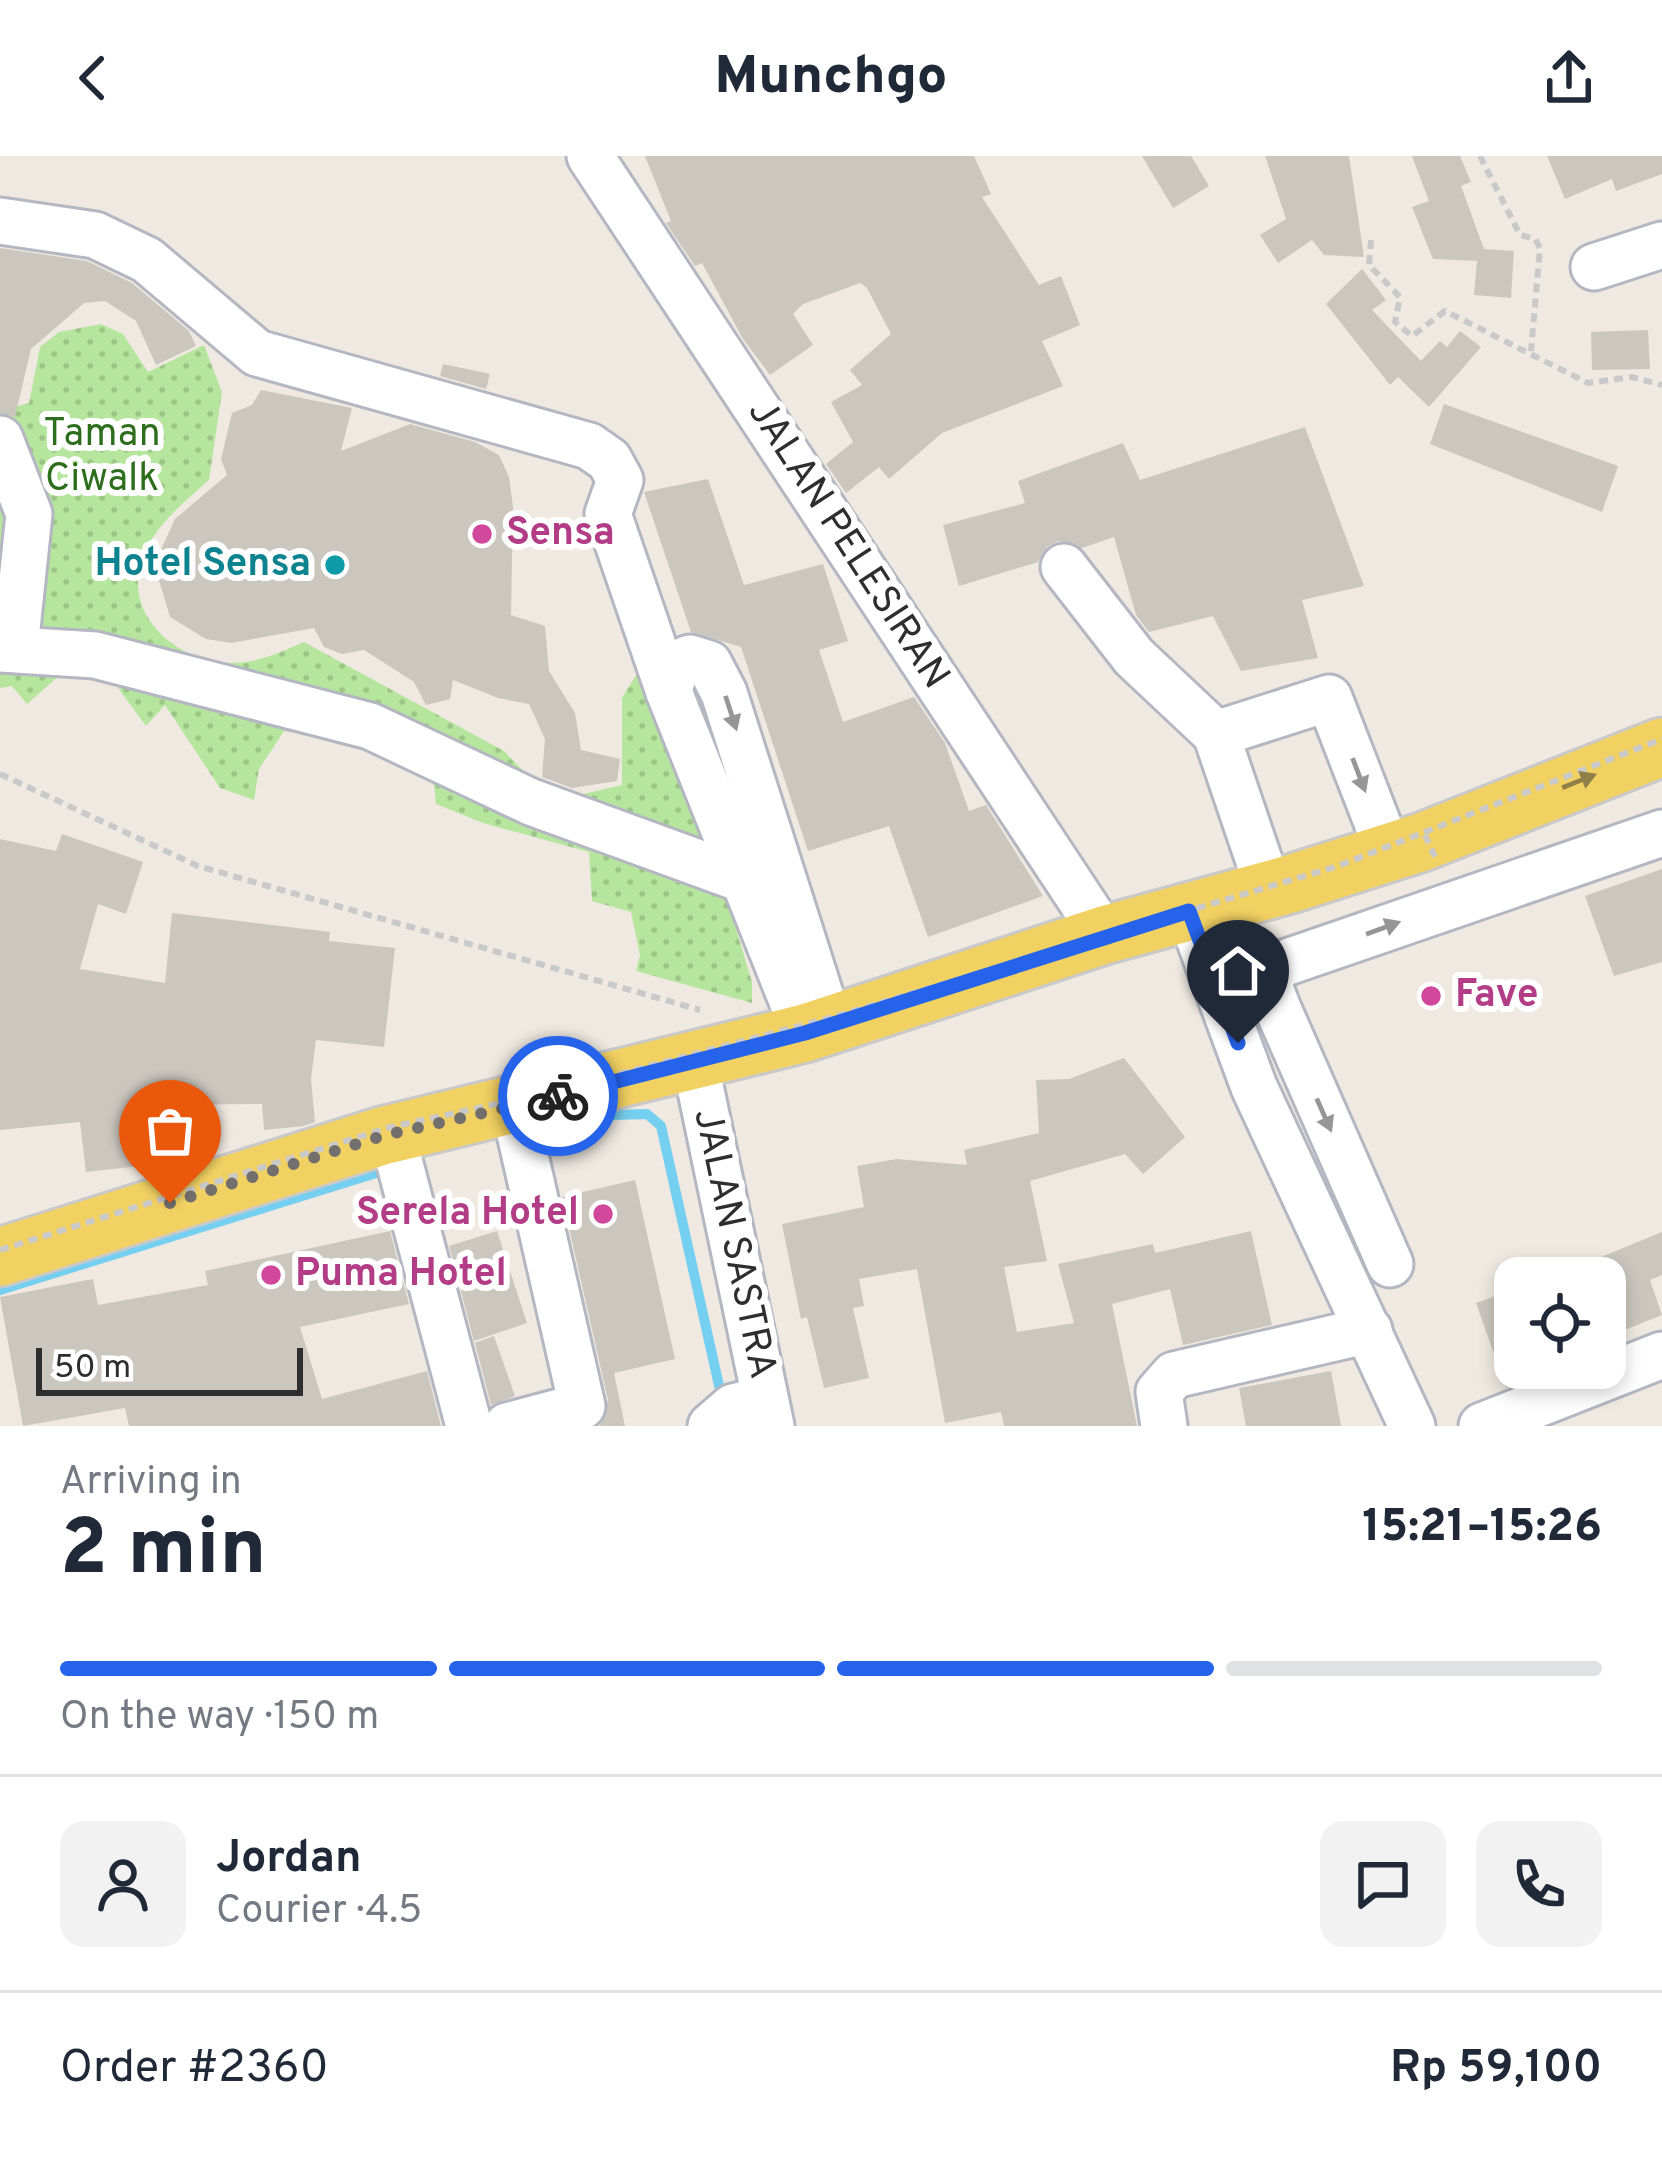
<!DOCTYPE html>
<html lang="en">
<head>
<meta charset="utf-8">
<style>
  :root { --surface:#fff; --page:#f2f2f3; --text:#1f2937; --muted:#747a83; --line:#e0e1e3; --accent:#2563eb }
  body { margin:0; font-family:Overpass,sans-serif; background:var(--page); color:var(--text); height:100vh; display:flex; flex-direction:column; font-size:45px; white-space:nowrap }
  * { box-sizing:border-box; margin:0 }
  p { font-size:39px; color:var(--muted) }
  .icon { flex:none; width:66px; height:66px; fill:none; stroke:currentColor; stroke-width:2; stroke-linecap:round; stroke-linejoin:round }
  .map { position:relative; height:1270px; overflow:hidden }
  .panel { display:flex; flex-direction:column; background:var(--surface); flex:1 }
  .panel>* { flex:none }
  .controls { position:absolute; left:1494px; top:1101px; display:grid; gap:24px }
  .controls a { display:grid; place-items:center; width:132px; height:132px; border-radius:24px; background:var(--surface); box-shadow:0 6px 18px #0003; font-size:60px }
  .scale { position:absolute; left:36px; bottom:30px; width:267px; box-sizing:border-box; padding-left:12px; border:6px solid #2e2e2e; border-top:0; font-size:33px; line-height:42px; white-space:nowrap; color:#2e2e2e; -webkit-text-stroke:9px #fff; paint-order:stroke }
  .pin { position:absolute; display:grid; place-items:center; width:102px; height:102px; color:#fff; margin:-123px -51px; border-radius:50% 50% 50% 0; rotate:-45deg; box-shadow:0 0 12px #0007 }
  .pin .icon { rotate:45deg }
  .courier { position:absolute; display:grid; place-items:center; width:120px; height:120px; margin:-60px; border:9px solid #2563eb; border-radius:50%; background:#fff; color:#222; box-shadow:0 3px 15px #0007 }
  .headline em { font-style:normal; font-weight:800 }
  .headline div { display:flex; flex-direction:column-reverse }
  .headline { display:flex; align-items:center; justify-content:space-between; height:204px; padding:0 60px }
  h1 { font-size:78px; font-weight:800; line-height:90px }
  .bar { display:grid; grid-template-columns:repeat(4,1fr); gap:18px 12px; align-content:center; height:144px; padding:0 60px }
  .bar i { height:15px; border-radius:9px; background:var(--line) }
  .bar .active { background:var(--accent) }
  .bar p { grid-column:span 4 }
  .line { display:flex; align-items:center; gap:30px; padding:0 60px; border-top:3px solid var(--line) }
  .line div { flex:1 }
  .round { display:grid; place-items:center; flex:none; width:126px; height:126px; border-radius:24px; background:var(--page) }
  header { display:flex; justify-content:space-between; align-items:center; height:156px; padding:0 60px; background:var(--surface); font-size:54px; font-weight:800 }
  .map>svg:first-child { display:block }
  .grass { fill:url(#grass-dots) }
  .lines { fill:none; stroke-linecap:round; stroke-linejoin:round }
  .stream { stroke:#75cff0; stroke-width:10 }
  .building { fill:#cbc7bf }
  .minor-casing { stroke:#b4b7c1; stroke-width:51 }
  .major-casing { stroke:#c9c9c9; stroke-width:63 }
  .path { stroke:#c9c9c9; stroke-width:6; stroke-dasharray:9 6; stroke-linecap:butt }
  .minor { stroke:#fff; stroke-width:45 }
  .major { stroke:#f2d163; stroke-width:57 }
  .path-bridge { stroke:#c9c9c9; stroke-width:6; stroke-dasharray:9 6; stroke-linecap:butt }
  .oneway { fill:#969696 }
  .oneway2 { fill:#908048 }
  .done { stroke:#726f6d; stroke-width:12; stroke-dasharray:0 21.6 }
  .route { stroke:#2563eb; stroke-width:15 }
  .hotel-dot { fill:#d1479c; stroke:#fff; stroke-width:4.5 }
  .culture-dot { fill:#0f9aa8; stroke:#fff; stroke-width:4.5 }
  .labels { text-anchor:middle; dominant-baseline:central; stroke-width:12; stroke-linejoin:round; paint-order:stroke }
  .park-label { font-size:39px; fill:#2c6e1b; stroke:#fff }
  .hotel-label { font-size:39px; font-weight:bold; fill:#b23c85; stroke:#fff; text-anchor:start }
  .street-label { font-size:39px; fill:#2e2e2e; stroke:#fff }
  .culture-label { font-size:39px; font-weight:bold; fill:#0d838f; stroke:#fff; text-anchor:end }
</style>
</head>
<body>
<header><svg class="icon" aria-label="back" viewBox="0 0 24 24"><path d="M15 5l-7 7 7 7"/></svg>Munchgo<svg class="icon" aria-label="share" viewBox="0 0 24 24"><path d="M12 15V3M7 8l5-5 5 5M5 13v7h14v-7"/></svg></header>
<div class="map">
<svg width="1662" height="1270" viewBox="0 0 1662 1270">
  <defs>
    <pattern id="grass-dots" width="8" height="8" patternUnits="userSpaceOnUse" patternTransform="scale(3)"><rect width="8" height="8" fill="#b6e59e"/><path d="M2 2h.1M6 6h.1" fill="none" stroke="#9dc588" stroke-width="1.8" stroke-linecap="round"/></pattern>
  </defs>
  <rect width="100%" height="100%" fill="#efe9e1"/>
  <path class="grass" d="M101,168L123,178L148,216L204,189L222,236L209,324C183,347 154,370 142,403C122,460 178,507 232,507C257,507 281,496 304,486L504,595L536,628L575,640L622,629V542L641,511L662,527L752,826V847L636,815L640,799L631,756L592,745L589,696L483,667L436,648L432,610L354,586L284,575L259,613L254,644L220,632L165,549L146,570L113,525L77,504L27,548L12,530L0,532V234L4,254L29,247L40,191L59,176Z"/>
  <g class="lines">
    <g class="stream">
      <polyline points="533,978 613,959 647,958 661,970 722,1243"/>
      <polyline points="0,1134 392,1012"/>
    </g>
  </g>
  <g class="building">
    <polygon points="645,0 974,0 991,38 982,41 1039,129 1061,120 1080,169 1042,185 1063,230 942,277 889,323 879,311 846,337 826,308 853,286 831,246 862,229 850,214 891,178 867,132 860,127 803,148 793,158 813,189 770,219 743,183 702,107 695,110 666,67 671,65"/>
    <polygon points="1142,0 1191,0 1209,30 1173,52"/>
    <polygon points="1265,0 1349,0 1364,101 1324,99 1312,84 1278,107 1260,79 1286,63"/>
    <polygon points="1412,0 1460,0 1471,26 1461,30 1484,93 1514,95 1511,142 1474,139 1477,105 1433,103 1412,51 1429,45"/>
    <polygon points="1547,0 1662,0 1662,18 1616,35 1612,23 1565,43"/>
    <polygon points="0,92 87,105 132,127 189,175 196,190 156,209 136,165 105,145 84,147 31,193 15,261 0,257"/>
    <polygon points="1362,113 1386,144 1372,154 1421,205 1440,185 1447,191 1460,175 1481,191 1429,251 1398,221 1390,229 1326,148"/>
    <polygon points="1648,174 1650,213 1592,214 1591,176"/>
    <polygon points="443,208 490,218 486,233 440,220"/>
    <polygon points="261,234 352,252 341,295 410,268 475,286 499,299 509,321 513,351 511,459 545,470 549,515 575,557 581,594 620,603 617,625 572,632 542,621 545,583 529,548 498,542 453,524 450,543 426,549 414,526 364,494 342,498 324,491 314,472 231,487 206,483 170,461 158,421 160,396 175,363 227,319 221,303 232,257 252,249"/>
    <polygon points="1444,248 1618,310 1602,356 1430,288"/>
    <polygon points="1305,271 1364,430 1302,444 1318,502 1241,515 1213,460 1149,476 1136,459 1114,381 1082,392 1059,385 1047,391 1038,406 959,430 943,369 1025,347 1018,325 1123,287 1140,324"/>
    <polygon points="708,323 744,429 823,408 848,485 819,494 843,566 914,541 945,587 969,655 986,649 1043,740 928,781 889,670 808,695 741,491 691,476 644,336"/>
    <polygon points="62,678 143,706 126,758 98,748 80,813 165,827 172,757 330,776 329,785 395,792 384,891 316,884 311,923 315,966 304,970 264,974 262,948 153,949 157,1008 86,1016 80,966 0,974 0,683 56,695"/>
    <polygon points="1662,713 1662,806 1614,820 1585,740"/>
    <polygon points="1124,902 1185,981 1143,1018 1125,998 1030,1025 1047,1105 1004,1111 1017,1176 1074,1167 1058,1108 1153,1088 1155,1097 1251,1075 1272,1169 1183,1189 1170,1133 1112,1148 1137,1270 1004,1270 1001,1256 945,1267 917,1113 859,1123 864,1150 853,1152 869,1222 824,1232 807,1161 801,1163 782,1068 864,1051 857,1010 897,1003 967,1009 964,994 1039,977 1036,924 1069,923"/>
    <polygon points="635,1024 675,1203 614,1217 625,1270 600,1270 608,1244 562,1041"/>
    <polygon points="390,1075 409,1148 300,1171 322,1243 427,1215 441,1270 129,1270 125,1252 23,1270 0,1141 93,1123 98,1149 208,1129 205,1115"/>
    <polygon points="497,1075 527,1167 474,1185 449,1090"/>
    <polygon points="1662,1076 1662,1119 1650,1124 1662,1159 1605,1182 1605,1122 1550,1122"/>
    <polygon points="1515,1133 1515,1228 1506,1232 1476,1147"/>
    <polygon points="494,1180 515,1240 491,1249 475,1187"/>
    <polygon points="1331,1215 1341,1270 1246,1270 1239,1232"/>
  </g>
  <g class="lines">
    <defs>
      <g id="minor">
        <polyline points="590,0 1104,779"/>
        <polyline points="0,65 95,79 147,104 257,197 589,290 609,304 620,324 608,358 669,536 805,877"/>
        <polyline points="1594,111 1662,89"/>
        <polyline points="0,283 29,358 15,492"/>
        <polyline points="1064,411 1134,501 1216,578 1329,542 1389,697"/>
        <polyline points="0,493 95,499 370,570 531,646 742,723"/>
        <polyline points="669,536 676,508 690,502 709,508 724,537 825,854"/>
        <polyline points="1216,578 1269,734"/>
        <polyline points="1189,755 1254,931 1412,1270"/>
        <polyline points="1192,757 1255,805 1273,811 1662,677"/>
        <polyline points="1273,811 1270,832 1278,853 1390,1108"/>
        <polyline points="695,906 771,1270"/>
        <polyline points="392,978 469,1270"/>
        <polyline points="507,1270 582,1250 514,951"/>
        <polyline points="711,1270 733,1251 765,1243"/>
        <polyline points="1164,1270 1159,1236 1174,1219 1369,1174"/>
        <polyline points="1482,1270 1662,1199"/>
      </g>
      <polyline id="major" points="0,1101 382,980 805,877 1104,779 1290,728 1422,686 1662,591"/>
    </defs>
    <use href="#minor" class="minor-casing"/>
    <use href="#major" class="major-casing"/>
    <g class="path">
      <polyline points="1480,0 1520,79 1535,83 1540,92 1531,195"/>
      <polyline points="1371,84 1369,109 1400,141 1395,166 1412,180 1445,155 1588,227 1632,221 1662,229"/>
      <polyline points="0,618 198,710 700,854"/>
    </g>
    <use href="#minor" class="minor"/>
    <use href="#major" class="major"/>
    <g class="path-bridge">
      <polyline points="1425,679 1435,701"/>
      <polyline points="555,935 561,951"/>
      <polyline points="0,1094 387,972 555,935 833,861 1338,710 1662,583"/>
    </g>
  </g>
  <defs><path id="oneway-solid" d="M-6-.8H1V-3.2L6.5 0L1 3.2V.8H-6Z" transform="scale(3)"/></defs>
  <g class="oneway">
    <use href="#oneway-solid" transform="translate(731 557) rotate(72)"/>
    <use href="#oneway-solid" transform="translate(1359 619) rotate(69)"/>
    <use href="#oneway-solid" transform="translate(1383 772) rotate(-20)"/>
    <use href="#oneway-solid" transform="translate(1324 959) rotate(66)"/>
  </g>
  <use class="oneway2" href="#oneway-solid" transform="translate(1579 625) rotate(-22)"/>
  <g class="lines">
    <polyline class="done" points="170,1047 382,980 558,940"/>
    <polyline class="route" points="558,940 805,877 1189,755 1238,887"/>
  </g>
  <g class="hotel-dot">
    <circle cx="482" cy="378" r="12"/>
    <circle cx="1431" cy="840" r="12"/>
    <circle cx="603" cy="1058" r="12"/>
    <circle cx="271" cy="1119" r="12"/>
  </g>
  <circle class="culture-dot" cx="335" cy="409" r="12"/>
  <g class="labels">
    <g class="park-label">
      <text x="102" y="279">Taman<tspan x="102" dy="45">Ciwalk</tspan></text>
    </g>
    <g class="hotel-label">
      <text x="506" y="378">Sensa</text>
      <text x="1455" y="840">Fave</text>
      <text x="579" y="1058" text-anchor="end">Serela Hotel</text>
      <text x="295" y="1119">Puma Hotel</text>
    </g>
    <g class="street-label">
      <text transform="translate(847 389) rotate(57)">JALAN PELESIRAN</text>
      <text transform="translate(733 1088) rotate(78)">JALAN SASTRA</text>
    </g>
    <g class="culture-label">
      <text x="311" y="409">Hotel Sensa</text>
    </g>
  </g>
</svg>
<div class="controls">
<a><svg class="icon" aria-label="locate" viewBox="0 0 24 24"><circle cx="12" cy="12" r="6"/><path d="M12 2v4M12 18v4M2 12h4M18 12h4"/></svg></a>
</div>
<div class="scale">50 m</div>
<div class="pin" style="left:170px;top:1047px;background:#ea580c"><svg class="icon" aria-label="bag" viewBox="0 0 24 24"><path d="M5 8h14l-1 12H6zM9 8a3 3 0 0 1 6 0"/></svg></div>
<div class="pin" style="left:1238px;top:887px;background:#1f2937"><svg class="icon" aria-label="home" viewBox="0 0 24 24"><path d="M3 11l9-7 9 7M6 9v11h12V9"/></svg></div>
<div class="courier" style="left:558px;top:940px"><svg class="icon" aria-label="bike" viewBox="0 0 24 24"><circle cx="6" cy="16" r="4"/><circle cx="18" cy="16" r="4"/><path d="M6 16l4-8h5l3 8M10 8l3 8H6M13 5h3"/></svg></div>
</div>
<section class="panel">
<div class="headline"><div><h1>2 min</h1><p>Arriving in</p></div><em>15:21–15:26</em></div>
<div class="bar"><i class="active"></i><i class="active"></i><i class="active"></i><i></i><p>On the way · 150 m</p></div>
<div class="line" style="height:216px"><a class="round"><svg class="icon" aria-label="person" viewBox="0 0 24 24"><circle cx="12" cy="8" r="4"/><path d="M4 21q1-7 8-7t8 7"/></svg></a><div><b>Jordan</b><p>Courier · 4.5</p></div><a class="round"><svg class="icon" aria-label="chat" viewBox="0 0 24 24"><path d="M4 5h16v11H9l-5 4z"/></svg></a><a class="round"><svg class="icon" aria-label="phone" viewBox="0 0 24 24"><path d="M5 4h4l2 5-3 2q2 4 5 5l2-3 5 2v4C11 20 4 13 5 4z"/></svg></a></div>
<div class="line" style="height:156px"><div>Order #2360</div><b>Rp 59,100</b></div>
</section>
</body>
</html>
